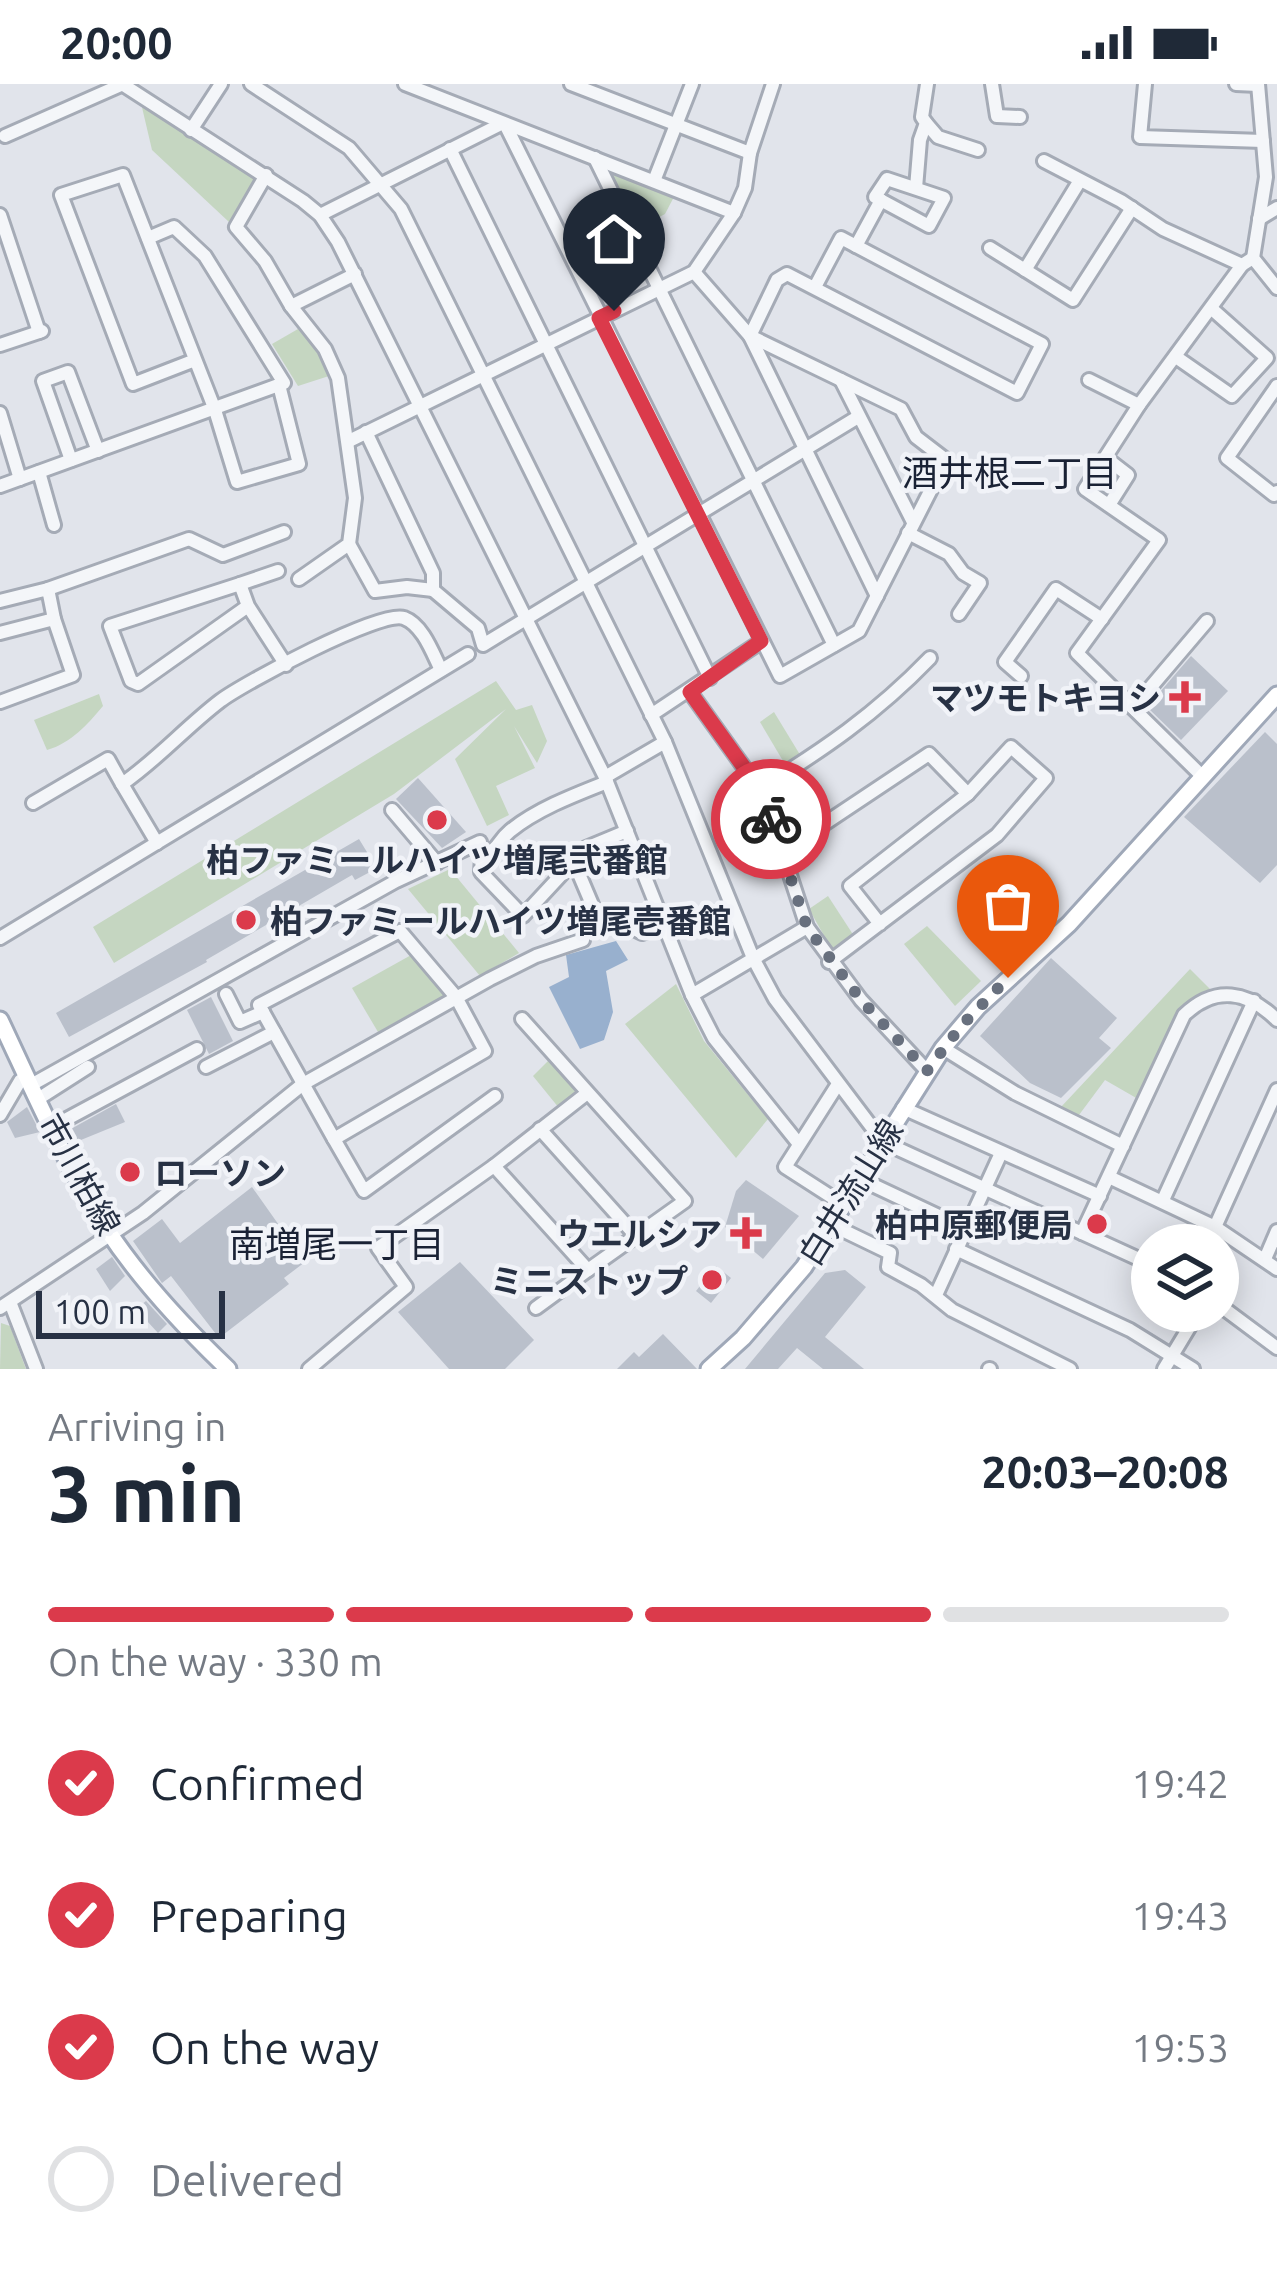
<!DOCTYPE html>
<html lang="en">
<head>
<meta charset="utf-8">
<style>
  :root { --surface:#fff; --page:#f2f2f3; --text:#1f2937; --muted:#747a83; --line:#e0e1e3; --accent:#db3a4b }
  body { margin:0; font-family:Ubuntu,"Noto Sans JP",sans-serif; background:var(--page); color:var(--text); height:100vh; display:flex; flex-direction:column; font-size:45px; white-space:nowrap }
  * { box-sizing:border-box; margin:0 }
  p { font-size:39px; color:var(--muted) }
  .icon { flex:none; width:66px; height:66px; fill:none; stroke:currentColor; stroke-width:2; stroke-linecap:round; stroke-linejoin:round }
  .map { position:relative; height:1285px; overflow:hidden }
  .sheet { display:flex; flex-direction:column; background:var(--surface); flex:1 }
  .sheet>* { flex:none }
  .controls { position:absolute; left:1131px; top:1140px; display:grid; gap:24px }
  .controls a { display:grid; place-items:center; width:108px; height:108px; border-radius:50%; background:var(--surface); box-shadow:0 6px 30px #0003; font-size:60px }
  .scale { position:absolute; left:36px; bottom:30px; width:189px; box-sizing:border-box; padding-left:12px; border:6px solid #273144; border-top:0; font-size:33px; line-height:42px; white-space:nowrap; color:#273144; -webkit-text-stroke:9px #f1f3f8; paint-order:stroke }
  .pin { position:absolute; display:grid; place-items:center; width:102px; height:102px; color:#fff; margin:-123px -51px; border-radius:50% 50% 50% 0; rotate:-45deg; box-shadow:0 0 12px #0007 }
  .pin .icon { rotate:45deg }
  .courier { position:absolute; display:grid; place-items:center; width:120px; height:120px; margin:-60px; border:9px solid #db3a4b; border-radius:50%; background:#fff; color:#222; box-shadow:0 3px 15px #0007 }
  .headline em { font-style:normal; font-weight:700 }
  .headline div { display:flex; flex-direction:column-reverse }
  .headline { display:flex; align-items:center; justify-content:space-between; height:204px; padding:0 48px }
  h1 { font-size:78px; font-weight:700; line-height:90px }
  .bar { display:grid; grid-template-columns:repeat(4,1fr); gap:18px 12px; align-content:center; height:144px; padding:0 48px }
  .bar i { height:15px; border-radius:9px; background:var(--line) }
  .bar .active { background:var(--accent) }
  .bar p { grid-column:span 4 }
  ol { padding:0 48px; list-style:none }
  li { display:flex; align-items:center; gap:36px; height:132px }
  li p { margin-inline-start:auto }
  li .icon { padding:12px; border-radius:50%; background:var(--accent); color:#fff; stroke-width:4 }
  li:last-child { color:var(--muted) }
  li i { width:66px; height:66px; border:6px solid var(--line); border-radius:50% }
  .status { display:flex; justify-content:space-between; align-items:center; height:84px; padding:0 60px; background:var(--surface); direction:ltr }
  .status svg { height:33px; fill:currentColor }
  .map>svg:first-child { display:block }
  .green { fill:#c5d6c1 }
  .water { fill:#98b0ce }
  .building { fill:#bac0cb }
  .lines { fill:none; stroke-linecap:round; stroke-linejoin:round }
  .minor-casing { stroke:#a5abb6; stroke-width:18 }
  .major-casing { stroke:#9fa8b8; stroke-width:21 }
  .minor { stroke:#f4f6f9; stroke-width:12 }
  .major { stroke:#fff; stroke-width:15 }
  .done { stroke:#68707e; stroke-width:12; stroke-dasharray:0 21.6 }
  .route { stroke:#db3a4b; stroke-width:15 }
  .poi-dot { fill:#db3a4b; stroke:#f1f3f8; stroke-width:4.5 }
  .labels { text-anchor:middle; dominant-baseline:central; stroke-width:9; stroke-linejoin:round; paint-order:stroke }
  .poi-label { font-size:33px; font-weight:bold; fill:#273144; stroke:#f1f3f8; text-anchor:end }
  .street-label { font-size:33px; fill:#273144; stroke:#f1f3f8 }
  .neighbourhood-label { font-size:36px; fill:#1a2235; stroke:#f1f3f8 }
</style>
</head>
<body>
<div class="status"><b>20:00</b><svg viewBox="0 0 49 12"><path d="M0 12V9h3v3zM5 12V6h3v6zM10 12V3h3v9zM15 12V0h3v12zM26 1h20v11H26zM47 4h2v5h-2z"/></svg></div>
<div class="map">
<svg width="1277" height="1285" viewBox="0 0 1277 1285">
  <rect width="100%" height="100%" fill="#e1e4eb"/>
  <g class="green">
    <polygon points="141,19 257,92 258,96 229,138 152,66"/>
    <polygon points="607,82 676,109 665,130 633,147 603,87"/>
    <polygon points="298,245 320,269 329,292 298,302 272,260"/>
    <polygon points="496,597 516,626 532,621 547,657 537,679 514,642 535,684 496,702 509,731 487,742 455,675 506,625 394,710 114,879 93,843"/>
    <path d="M99,610L103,622C87,641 71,659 47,666L34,636Z"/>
    <polygon points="774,628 802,674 786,682 760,638"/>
    <polygon points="450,785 519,869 480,892 408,805"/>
    <polygon points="828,812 854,852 837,865 831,864 809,825"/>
    <polygon points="927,842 981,897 955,922 904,860"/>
    <polygon points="413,870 444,907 443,912 378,948 352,904"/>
    <polygon points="1190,885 1212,907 1179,928 1138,1015 1105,996 1076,1035 1061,1023"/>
    <polygon points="676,900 704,957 768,1035 736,1074 625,940"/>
    <polygon points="550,975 577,1006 576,1011 559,1024 533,992"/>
    <polygon points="1,1239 10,1242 26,1285 0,1285"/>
  </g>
  <polygon class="water" points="616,857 628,876 606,887 613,928 604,956 580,965 549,903 569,893 566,871"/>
  <g class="building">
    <polygon points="1191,572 1228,607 1181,656 1147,623"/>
    <polygon points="1265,648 1277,660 1277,781 1260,799 1184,733"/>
    <polygon points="418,694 466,748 442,764 396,715"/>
    <polygon points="359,755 370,773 370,788 355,796 352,791 206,876 207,878 69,953 56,929"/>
    <polygon points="1051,874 1117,934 1099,954 1111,964 1061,1014 1030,999 980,952"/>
    <polygon points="211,913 233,957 209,970 187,926"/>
    <polygon points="116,1020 125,1038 76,1058 69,1046"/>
    <polygon points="27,1023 40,1048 15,1054 7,1038"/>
    <polygon points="746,1096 799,1132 763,1175 725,1143 736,1107"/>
    <polygon points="252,1103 305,1178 284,1194 289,1200 219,1254 171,1192 162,1199 133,1157 162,1135 180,1159"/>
    <polygon points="112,1173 125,1192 110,1207 96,1185"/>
    <polygon points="460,1178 534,1256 505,1285 449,1285 398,1228"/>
    <polygon points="716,1182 731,1194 711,1219 696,1207"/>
    <polygon points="845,1186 866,1203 825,1253 864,1285 823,1285 797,1264 778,1285 745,1285 825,1189"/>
    <polygon points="146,1217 167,1240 158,1249 136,1225"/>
    <polygon points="663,1250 697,1285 617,1285 634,1268 639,1273"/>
  </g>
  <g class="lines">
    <defs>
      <g id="minor">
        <polyline points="122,0 303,117 320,131 338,158 605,693 692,911 714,954 799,1060"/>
        <polyline points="251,0 349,64 401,125 665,658 753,874 775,915 883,1058 1152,1181"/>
        <polyline points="405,0 734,129"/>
        <polyline points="571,0 750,69"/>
        <polyline points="992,0 997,32 1020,33"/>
        <polyline points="1145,0 1140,53 1263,57"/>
        <polyline points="1236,0 1258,1"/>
        <polyline points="1258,0 1266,93 1253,174 1277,204"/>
        <polyline points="926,39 938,53 978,66"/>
        <polyline points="505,40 780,592 859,547 946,376 916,353 901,325 750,252 694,188"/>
        <polyline points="191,46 221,0"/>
        <polyline points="5,52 123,0"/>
        <polyline points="450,65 710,594"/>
        <polyline points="595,74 834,561"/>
        <polyline points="1044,77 1121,117 1163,145 1242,181"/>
        <polyline points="266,91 236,143 265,177 291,222 325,265 338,294 355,414 349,460 299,495"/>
        <polygon points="887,95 944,114 929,142 875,113"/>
        <polyline points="654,97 692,0"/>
        <polyline points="916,104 920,56 926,39 922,33 927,0"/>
        <polyline points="0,131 39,248"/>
        <polyline points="320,131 503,39"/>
        <polyline points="1259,135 1277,124"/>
        <polyline points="856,162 881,116"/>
        <polyline points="990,164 1073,216 1132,124"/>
        <polyline points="1025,186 1079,98"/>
        <polyline points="815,203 841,154 1042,260 1017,309 787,190 777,196 750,252 877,512"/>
        <polyline points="291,222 355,190"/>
        <polyline points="0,261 42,247"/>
        <polyline points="1176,273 1232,312 1267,274 1212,225"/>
        <polyline points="195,276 133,300 61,111 123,91 215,326 237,398 299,380 279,301"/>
        <polyline points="841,296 913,438"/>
        <polyline points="1089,296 1139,321"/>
        <polyline points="1277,302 1227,374 1274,411 1277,408"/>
        <polyline points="0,329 20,395"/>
        <polyline points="366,348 433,489 433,506 478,544 483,561 858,333"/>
        <polyline points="349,357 694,188 734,129 745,104 750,69 773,0"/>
        <polyline points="1106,374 1128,391 1109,421"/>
        <polyline points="71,376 43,297 68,288 98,367"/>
        <polyline points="39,388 54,441"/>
        <polyline points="0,402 284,299 205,172 174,143 148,154"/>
        <polyline points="908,449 949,470 963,489 980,499 959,530"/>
        <polyline points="349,460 375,507 407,503 433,506"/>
        <polyline points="240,500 278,487"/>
        <polyline points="48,505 189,455 223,471 284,448"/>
        <polyline points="0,517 48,505 54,535"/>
        <polyline points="248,522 240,500 110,542 131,597 138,600 248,522 286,581"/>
        <polyline points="0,549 54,535 73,591 0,618"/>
        <polyline points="1021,592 1005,578 1056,505 1102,535"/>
        <polyline points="690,608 743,682 772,736 807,843 861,916 927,987"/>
        <polyline points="1133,624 1207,537"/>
        <polyline points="651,631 762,557"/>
        <polyline points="1202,692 1077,569 1159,456 1085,405 1139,321 1242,181 1253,174"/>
        <polyline points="605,693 665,658"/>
        <path d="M607,698C574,711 537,725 510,747C497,758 502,762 482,773L481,788L523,832L586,764L627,747"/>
        <path d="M756,707C822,667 876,630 930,574"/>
        <polyline points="33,719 108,675 122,700"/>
        <polyline points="392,726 437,779"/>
        <path d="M157,759L122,700C158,675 186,643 220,617C244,599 380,526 404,534C423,541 433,570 441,586"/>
        <polyline points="782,768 929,670 968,710"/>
        <polyline points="574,778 599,837 614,835 642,849 664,841"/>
        <polygon points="400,847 456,913 485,967 334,1055 259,921"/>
        <polyline points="0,854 468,570"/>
        <polyline points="829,878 997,751 1046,694 1011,663 968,710 850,802 880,840"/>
        <polyline points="226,910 240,938 263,928"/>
        <polyline points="692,911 807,843"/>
        <polyline points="943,964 1015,1009 1123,1062"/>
        <polyline points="206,983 274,948"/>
        <polyline points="838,1000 785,1083 844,1121"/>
        <polyline points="31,1001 396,797 480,758"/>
        <polyline points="38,1015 88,983"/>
        <polyline points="903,1024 1100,1112"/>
        <polyline points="0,1031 20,997 27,992"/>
        <polyline points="52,1043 197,965"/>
        <polyline points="540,1045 636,1152"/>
        <polyline points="334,1055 364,1107 495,1012"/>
        <polyline points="494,1082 588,1186 685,1117 522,935"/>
        <polyline points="1109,1093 1215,1143 1277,1185"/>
        <polyline points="860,1095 966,1145"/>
        <polyline points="1163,1116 1254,917"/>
        <polyline points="832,1141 890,1169 888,1183 921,1201 952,1226 1070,1285"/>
        <polyline points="1215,1143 1277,1006"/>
        <path d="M1082,1149L1184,931C1215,901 1248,907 1277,936"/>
        <polyline points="956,1165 1130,1246 1193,1285"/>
        <polyline points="1265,1175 1277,1147"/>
        <polyline points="936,1211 1001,1069"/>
        <polyline points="10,1218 36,1285"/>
        <polyline points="1218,1220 1277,1264"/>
        <polyline points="0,1224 143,1129 303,1000 490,895 536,872 583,856"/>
        <polyline points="536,1224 588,1186"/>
        <polyline points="309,1285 406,1203 378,1164 494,1082 586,1010"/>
        <polyline points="989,1285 990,1285"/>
        <polyline points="1164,1285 1199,1227"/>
      </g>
      <g id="major">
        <path d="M0,936C33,1006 64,1078 106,1144C140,1196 183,1242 228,1285"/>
        <polyline points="709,1285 743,1254 804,1183 943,964 978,923 1069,840 1277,611"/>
      </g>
    </defs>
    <use href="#minor" class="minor-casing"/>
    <use href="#major" class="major-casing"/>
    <use href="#minor" class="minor"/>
    <use href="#major" class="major"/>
  </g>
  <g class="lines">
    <polyline class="done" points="771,735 807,843 861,916 927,987 961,942 1008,894"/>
    <polyline class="route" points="614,227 599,234 761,557 690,608 743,682 771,735"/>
  </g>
  <g class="poi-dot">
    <path d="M1179 595h12v12h12v12h-12v12h-12v-12h-12v-12h12z"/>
    <circle cx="437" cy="736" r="12"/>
    <circle cx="246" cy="836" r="12"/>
    <circle cx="130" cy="1088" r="12"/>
    <circle cx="1097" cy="1140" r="12"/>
    <path d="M740 1131h12v12h12v12h-12v12h-12v-12h-12v-12h12z"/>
    <circle cx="712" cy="1196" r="12"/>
  </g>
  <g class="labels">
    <g class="poi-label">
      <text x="1161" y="613">マツモトキヨシ</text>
      <text x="437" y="775" text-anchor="middle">柏ファミールハイツ増尾弐番館</text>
      <text x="270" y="836" text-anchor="start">柏ファミールハイツ増尾壱番館</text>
      <text x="154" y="1088" text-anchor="start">ローソン</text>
      <text x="1073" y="1140">柏中原郵便局</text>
      <text x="722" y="1149">ウエルシア</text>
      <text x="688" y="1196">ミニストップ</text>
    </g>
    <g class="street-label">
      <text transform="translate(80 1090) rotate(61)">市川柏線</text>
      <text transform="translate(850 1108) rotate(-58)">白井流山線</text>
    </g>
    <g class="neighbourhood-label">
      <text x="1010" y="388">酒井根二丁目</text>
      <text x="337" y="1159">南増尾一丁目</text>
    </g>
  </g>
</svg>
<div class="controls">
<a><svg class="icon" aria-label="layers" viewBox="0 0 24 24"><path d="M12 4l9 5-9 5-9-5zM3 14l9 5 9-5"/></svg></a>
</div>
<div class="scale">100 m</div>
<div class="pin" style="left:1008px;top:894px;background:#ea580c"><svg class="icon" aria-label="bag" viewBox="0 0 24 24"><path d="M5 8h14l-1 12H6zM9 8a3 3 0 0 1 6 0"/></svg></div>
<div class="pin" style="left:614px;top:227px;background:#1f2937"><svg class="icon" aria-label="home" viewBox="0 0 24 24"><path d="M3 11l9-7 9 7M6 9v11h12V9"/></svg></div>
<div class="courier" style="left:771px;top:735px"><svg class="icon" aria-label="bike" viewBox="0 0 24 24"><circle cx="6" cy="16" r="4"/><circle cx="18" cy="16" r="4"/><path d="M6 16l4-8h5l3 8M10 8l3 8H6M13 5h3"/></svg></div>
</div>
<section class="sheet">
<div class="headline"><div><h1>3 min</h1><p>Arriving in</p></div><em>20:03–20:08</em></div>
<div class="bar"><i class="active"></i><i class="active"></i><i class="active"></i><i></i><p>On the way · 330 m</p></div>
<ol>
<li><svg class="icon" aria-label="check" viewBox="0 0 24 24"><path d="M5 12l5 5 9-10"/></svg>Confirmed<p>19:42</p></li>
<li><svg class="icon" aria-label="check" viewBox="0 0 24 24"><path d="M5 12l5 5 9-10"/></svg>Preparing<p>19:43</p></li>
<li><svg class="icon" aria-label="check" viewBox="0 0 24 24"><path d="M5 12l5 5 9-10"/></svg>On the way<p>19:53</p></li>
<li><i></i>Delivered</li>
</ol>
</section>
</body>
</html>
